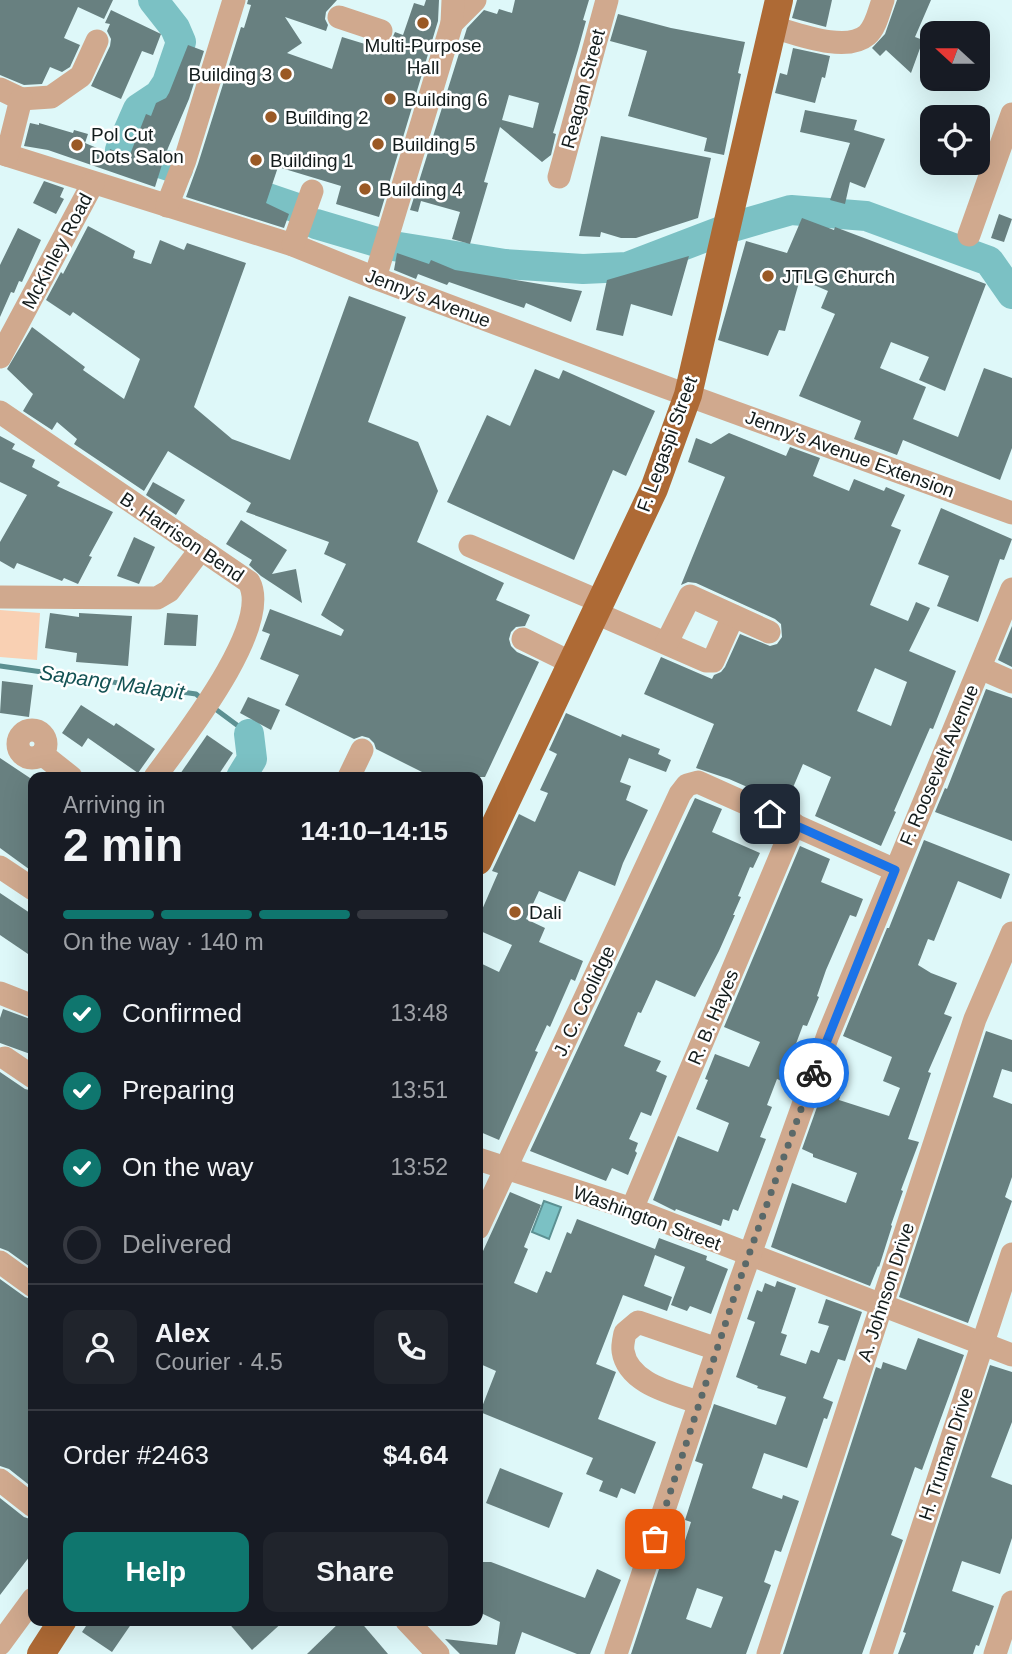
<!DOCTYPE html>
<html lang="en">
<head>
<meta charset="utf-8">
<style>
  :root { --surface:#171b24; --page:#20242c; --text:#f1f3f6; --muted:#9ea1a6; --line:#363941; --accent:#0f766e }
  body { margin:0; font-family:Helvetica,sans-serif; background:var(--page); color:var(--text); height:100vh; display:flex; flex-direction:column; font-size:26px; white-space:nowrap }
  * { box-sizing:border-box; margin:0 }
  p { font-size:23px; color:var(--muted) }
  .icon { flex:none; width:38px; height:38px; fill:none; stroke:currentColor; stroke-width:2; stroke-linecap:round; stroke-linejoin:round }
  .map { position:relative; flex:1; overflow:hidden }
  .sheet { position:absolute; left:28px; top:772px; width:455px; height:854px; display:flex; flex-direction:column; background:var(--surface); border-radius:14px; box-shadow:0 7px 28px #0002 }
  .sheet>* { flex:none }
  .needle { width:46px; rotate:291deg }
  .fabs { position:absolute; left:920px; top:21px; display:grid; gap:14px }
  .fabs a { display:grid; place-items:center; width:70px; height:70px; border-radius:14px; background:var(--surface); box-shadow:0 7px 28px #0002; font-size:35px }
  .pin { position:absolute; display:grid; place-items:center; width:60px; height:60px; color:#fff; margin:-30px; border-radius:14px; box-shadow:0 4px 10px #0006 }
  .courier { position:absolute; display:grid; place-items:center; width:70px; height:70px; margin:-35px; border:5px solid #1a73e8; border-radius:50%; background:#fff; color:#222; box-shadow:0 2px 9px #0007 }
  .head em { font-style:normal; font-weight:700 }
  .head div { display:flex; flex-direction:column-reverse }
  .head { display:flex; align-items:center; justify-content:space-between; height:119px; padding:0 35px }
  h1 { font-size:46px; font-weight:700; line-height:52px }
  .bar { display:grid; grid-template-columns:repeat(4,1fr); gap:10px 7px; align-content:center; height:84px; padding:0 35px }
  .bar i { height:9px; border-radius:5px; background:var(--line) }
  .bar .selected { background:var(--accent) }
  .bar p { grid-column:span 4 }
  .line { display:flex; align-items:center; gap:18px; padding:0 35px; border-top:2px solid var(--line) }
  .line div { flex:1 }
  .round { display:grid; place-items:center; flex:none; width:74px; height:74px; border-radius:14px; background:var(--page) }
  ol { padding:0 35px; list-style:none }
  li { display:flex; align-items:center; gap:21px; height:77px }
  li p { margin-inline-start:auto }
  li .icon { padding:7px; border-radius:50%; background:var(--accent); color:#fff; stroke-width:4 }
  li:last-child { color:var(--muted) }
  li i { width:38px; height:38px; border:4px solid var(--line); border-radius:50% }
  .cta { display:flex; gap:14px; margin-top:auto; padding:14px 35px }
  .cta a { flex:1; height:80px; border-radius:14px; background:var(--accent); color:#fff; font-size:28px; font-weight:700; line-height:80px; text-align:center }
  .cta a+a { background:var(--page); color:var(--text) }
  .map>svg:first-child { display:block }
  .green { fill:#f9d0b3 }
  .water { fill:#7bc1c4; stroke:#5c9092; stroke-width:2 }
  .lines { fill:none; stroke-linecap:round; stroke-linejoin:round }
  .stream { stroke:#5c9092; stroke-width:5 }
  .river { stroke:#7bc1c4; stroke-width:30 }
  .building { fill:#688080; fill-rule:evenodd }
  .minor { stroke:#d0a98e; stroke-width:23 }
  .major { stroke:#ae6a35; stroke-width:28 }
  .done { stroke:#5a6969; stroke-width:7; stroke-dasharray:0 12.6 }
  .route { stroke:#1a73e8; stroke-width:9 }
  .poi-dot { fill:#9a5925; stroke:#fff; stroke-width:2.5 }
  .labels { text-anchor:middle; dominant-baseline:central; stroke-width:5; stroke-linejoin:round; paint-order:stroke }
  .poi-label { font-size:19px; fill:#131c1c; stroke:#fff; text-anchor:start }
  .street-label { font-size:19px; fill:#131c1c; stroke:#fff }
  .water-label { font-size:21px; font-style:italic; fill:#145254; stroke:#fff }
</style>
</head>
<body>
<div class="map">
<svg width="1012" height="1654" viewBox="0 0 1012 1654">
  <rect width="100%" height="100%" fill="#def8f9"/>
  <polygon class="green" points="0,610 40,613 37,660 0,657"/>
  <polygon class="water" points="544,1201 561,1207 549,1239 532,1232"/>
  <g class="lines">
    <g class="stream">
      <polyline points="0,666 196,694 203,700"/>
      <polyline points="214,708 249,734"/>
    </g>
    <g class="river">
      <polyline points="153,0 175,28 181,42 167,83 159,95 138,109 120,150 178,169"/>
      <polyline points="229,185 297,208"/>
      <polyline points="316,224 380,243"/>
      <polyline points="393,246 505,264 583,269 627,267 729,228 791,210 866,216 989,261 1012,294"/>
      <polyline points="241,777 252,759 249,734"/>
    </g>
  </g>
  <g class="building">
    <polygon points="0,0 113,0 104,19 78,7 64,38 80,45 70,67 62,72 50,67 42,84 24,85 0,75"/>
    <polygon points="248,0 337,0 326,12 325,19 328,25 326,31 285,17 302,43 287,53 332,69 342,37 378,48 379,45 391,41 395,32 403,35 414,3 424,6 426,0 439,0 438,21 379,217 336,204 341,186 278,167 266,203 289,214 284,228 186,197 198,164 241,27 244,28 251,5 247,4"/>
    <path d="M515,0H589L583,20L586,21L578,50L553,133L556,134L551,155L542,162L500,127L484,182L488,183L470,244L452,239L460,212L421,201L418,212L410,210L467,28L484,10L497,14L499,9L512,13ZM509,95L539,103L533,128L502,120Z"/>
    <polygon points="797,0 832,0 826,27 792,18"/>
    <polygon points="897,0 931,0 915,37 923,40 911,73 886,50 880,56 872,48 885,34"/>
    <polygon points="111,10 161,34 153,55 142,51 121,99 91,86 110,46 111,39 107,31 110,24 105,23"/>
    <polygon points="618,14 671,28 745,42 738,73 741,74 724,155 704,151 707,138 628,116 647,51 610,41"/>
    <polygon points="188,45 204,51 189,99 165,155 155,187 48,150 24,146 30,123 39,125 39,123 73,133 74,130 88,134 85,143 109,153 110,149 129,157 146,114 151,116 156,103 166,98 169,93"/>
    <polygon points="793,48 830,56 825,78 822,77 815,103 775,93 780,73 787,75"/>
    <polygon points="805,110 857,120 854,130 885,139 865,188 850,182 845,204 830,200 850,143 800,132"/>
    <polygon points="601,136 711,158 698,218 636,238 621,238 601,232 600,237 579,236"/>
    <polygon points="44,181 64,188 60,197 64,199 56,214 33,203"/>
    <polygon points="999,214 1012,219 1004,242 991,238"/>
    <polygon points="802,218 834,230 835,227 986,284 945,391 919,380 929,357 891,342 880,368 926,387 913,419 958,437 984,368 1012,378 1012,448 1000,480 903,440 897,455 854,439 861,421 799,396 835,314 821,308 828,291 800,279 785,331 779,330 768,356 718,340 746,241 787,253"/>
    <polygon points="88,226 135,251 133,258 151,264 160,240 184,250 187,243 246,263 194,407 232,439 290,460 349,296 406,317 368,422 418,442 438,491 417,542 504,583 496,600 530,615 525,626 516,627 511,632 509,639 511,646 517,652 539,662 485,777 432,777 376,749 374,743 369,738 362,736 354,739 285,705 299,675 260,659 270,634 262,631 270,609 341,636 344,630 321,615 346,564 324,554 329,542 246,512 251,503 168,451 144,491 74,444 77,439 57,422 52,430 23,411 33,394 7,369 32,327 85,367 83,370 124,399 140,359 73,312 70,316 46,300 61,272 63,274"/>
    <polygon points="18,228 41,240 22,282 19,281 14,293 11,292 0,317 0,265"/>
    <polygon points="397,253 429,264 431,260 455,270 582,291 571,322 526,303 524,308 449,282 447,285 418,274 416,279 394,270"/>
    <polygon points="689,256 672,316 631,304 623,336 596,330 607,280"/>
    <polygon points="535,369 559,379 563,370 655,411 626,476 613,470 574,560 447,502 487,415 510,426"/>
    <path d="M729,433L786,456L790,447L820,458L813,476L849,491L854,479L884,491L886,487L905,495L891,526L901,530L870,605L908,621L916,602L930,608L909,651L956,671L933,729L930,728L894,811L896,812L881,846L815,816L831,777L803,764L786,804L729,779L696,768L714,724L644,694L661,657L712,679L714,675L721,672L725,667L740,634L770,646L777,644L782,637L781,624L775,619L696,583L688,582L681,585L725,477L688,462L696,438L711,444ZM875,668L907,682L891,726L857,711Z"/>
    <polygon points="0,436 15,444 12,449 35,460 32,467 60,482 57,486 113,512 89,556 92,557 78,584 64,578 62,581 17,563 14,569 0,561 0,542 27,495 0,482"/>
    <polygon points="153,482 185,500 176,515 146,495"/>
    <polygon points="941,508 1012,539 1004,560 1000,559 978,622 937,606 949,576 918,564"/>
    <polygon points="241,520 287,550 272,574 296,569 302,603 261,576 249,565 252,560 226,544"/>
    <polygon points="134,537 155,547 139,584 117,576"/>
    <polygon points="50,613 79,617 79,613 132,616 128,666 76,662 77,653 45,648"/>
    <polygon points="167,613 198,615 196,646 164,645"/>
    <polygon points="1012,626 1012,667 998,660"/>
    <polygon points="2,681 33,685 29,717 0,713"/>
    <polygon points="986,689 1012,698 1012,841 935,812 945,788 947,789"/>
    <polygon points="248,697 280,710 271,730 240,713"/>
    <polygon points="81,705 114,726 116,723 155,749 138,773 88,738 82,747 62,733"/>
    <polygon points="566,713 621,737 622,734 660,749 658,754 671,760 666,772 629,758 620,782 631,786 626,800 648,810 623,863 615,886 579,871 565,902 539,891 526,919 545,928 539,942 583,961 575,981 571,979 550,1027 547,1025 535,1051 538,1052 499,1140 478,1131 478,962 499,972 512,945 478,930 478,919 498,873 492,871 519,814 535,822 548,793 540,790 557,754 549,750"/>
    <polygon points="207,735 233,753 217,777 178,777"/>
    <polygon points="0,758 33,780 33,872 0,848"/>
    <polygon points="695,798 722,809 712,832 760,853 753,868 750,867 738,896 741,897 733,915 735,915 719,951 695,997 656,980 641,1013 638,1012 624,1046 661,1061 656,1071 667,1076 651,1116 641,1112 629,1139 638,1143 635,1151 637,1153 628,1175 612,1168 606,1181 530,1151"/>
    <polygon points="924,840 1010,874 1001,899 958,881 934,941 928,939 918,965 931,973 957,983 944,1014 952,1017 928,1072 931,1073 908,1139 919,1142 901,1190 903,1191 891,1225 892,1226 879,1267 878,1266 870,1286 771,1247 792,1183 846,1203 857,1173 813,1157 813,1154 802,1149 827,1079 844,1085 839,1100 889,1116 900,1088 883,1081 892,1057 843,1036 887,928 889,928"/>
    <polygon points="800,846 830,859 821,882 863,899 856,917 850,915 826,970 817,996 819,997 807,1026 803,1025 782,1081 777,1079 767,1105 772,1107 760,1137 766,1139 738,1211 733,1209 729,1221 723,1219 721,1226 676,1209 675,1211 653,1200 678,1136 718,1152 729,1123 696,1109 708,1080 705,1079 715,1054 749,1067 760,1042 724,1027"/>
    <polygon points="0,893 33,915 33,945 28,954 0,935"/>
    <polygon points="3,1009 33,1020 33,1055 0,1043 0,1018"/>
    <polygon points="986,1031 1012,1040 1012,1072 1002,1069 993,1097 1012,1104 1012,1177 1005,1197 1012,1201 968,1323 899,1297"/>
    <polygon points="0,1072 25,1089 33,1091 33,1269 8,1251 0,1248"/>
    <polygon points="510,1192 541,1205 524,1247 528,1249 514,1283 537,1293 546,1271 551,1273 567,1232 571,1234 577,1219 655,1249 659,1238 707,1256 706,1260 728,1269 711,1314 690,1306 687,1311 671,1305 685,1267 655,1255 644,1286 672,1297 667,1311 623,1295 596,1364 616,1372 598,1419 656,1442 635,1494 621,1488 617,1498 599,1491 603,1481 586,1474 593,1458 480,1412 496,1371 478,1363 478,1262"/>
    <polygon points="0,1279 25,1297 33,1300 33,1488 9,1469 0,1466"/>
    <path d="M777,1281L796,1288L781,1333L787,1335L780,1355L806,1364L811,1350L819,1353L829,1326L818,1323L826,1299L862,1312L845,1361L838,1359L823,1398L833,1402L827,1419L824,1418L807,1468L764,1453L752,1488L782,1499L783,1495L799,1501L781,1552L775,1550L764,1582L771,1585L746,1654H631L663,1557L668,1558L671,1550L681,1553L691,1522L685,1520L703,1464L695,1461L714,1404L776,1425L786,1397L757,1388L758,1386L736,1377L755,1322L747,1319L757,1290L762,1292L765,1283L775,1287ZM697,1588L723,1597L711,1628L686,1619Z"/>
    <polygon points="918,1338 964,1355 922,1470 915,1467 896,1521 891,1535 903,1540 862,1654 783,1654 876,1367 881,1369 883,1362 906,1370"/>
    <polygon points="990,1365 1012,1372 1012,1422 991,1477 1012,1485 1012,1538 1000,1574 962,1561 952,1591 994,1606 979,1646 976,1645 973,1654 898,1654 906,1633 903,1632"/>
    <polygon points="500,1468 563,1493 549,1528 486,1503"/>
    <polygon points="0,1498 24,1517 33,1520 33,1552 0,1595"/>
    <polygon points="478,1562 491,1562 585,1598 597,1569 621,1580 590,1654 577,1654 522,1632 515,1654 460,1654 445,1639 497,1645 500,1622 483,1614 478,1614"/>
    <polygon points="90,1620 134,1620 112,1652 82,1632"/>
    <polygon points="226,1620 285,1620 252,1650"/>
    <polygon points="342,1620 359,1620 388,1654 307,1654"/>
  </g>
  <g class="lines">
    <g class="minor">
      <polyline points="339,17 381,31"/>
      <polyline points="452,23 475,0"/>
      <path d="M773,27C798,34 846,53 867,35C876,27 879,11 883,0"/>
      <polyline points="0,89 21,99 51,97 81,76 97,41"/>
      <polyline points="0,153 293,245 375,278 665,387 1012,513"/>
      <polyline points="7,155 21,99"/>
      <polyline points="559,177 607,0"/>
      <polyline points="167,206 185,160 234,0"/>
      <polyline points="969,235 1012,114"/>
      <polyline points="293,245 312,191"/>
      <polyline points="375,278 452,23 453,0"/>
      <polyline points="0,357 93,183"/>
      <path d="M0,412L249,582C273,626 182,740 155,777"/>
      <polyline points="470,546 601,602"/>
      <polyline points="0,597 157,598 169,591 201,549"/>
      <polyline points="596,613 706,661 713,661 733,616"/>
      <polyline points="523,639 572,663"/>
      <polyline points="667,642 690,596 769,632"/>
      <polyline points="980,668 1012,682"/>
      <circle cx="32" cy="744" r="14"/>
      <polyline points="42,754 71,777"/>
      <polyline points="349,777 362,750"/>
      <polyline points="0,867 33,889"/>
      <polyline points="0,993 33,1006"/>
      <polyline points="5,1058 33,1077"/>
      <polyline points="478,1159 632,1209 1012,1355"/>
      <polyline points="632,1209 794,824"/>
      <polyline points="478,1228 680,794 687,785 698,782 895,870"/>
      <polyline points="0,1262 33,1286"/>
      <path d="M700,1403C673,1393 628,1384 623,1351C622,1346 624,1338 625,1333L638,1322L717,1349"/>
      <polyline points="0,1480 33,1506"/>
      <polyline points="406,1620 438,1654"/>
      <polyline points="0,1644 33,1599"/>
      <polyline points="616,1654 739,1285 828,1035 1012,589"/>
      <polyline points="768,1654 975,1019 1012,933"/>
      <polyline points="881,1654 1012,1254"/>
      <polyline points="995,1654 1012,1602"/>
    </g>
    <g class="major">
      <polyline points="478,861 654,489 688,395 779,0"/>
      <polyline points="41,1654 63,1620"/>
    </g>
  </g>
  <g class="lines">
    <polyline class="done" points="655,1539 738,1285 814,1073"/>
    <polyline class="route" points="770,814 895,870 814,1073"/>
  </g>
  <g class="poi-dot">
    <circle cx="423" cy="23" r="7"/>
    <circle cx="286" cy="74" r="7"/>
    <circle cx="390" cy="99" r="7"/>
    <circle cx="271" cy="117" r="7"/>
    <circle cx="378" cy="144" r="7"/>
    <circle cx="77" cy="145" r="7"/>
    <circle cx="256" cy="160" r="7"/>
    <circle cx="365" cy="189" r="7"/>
    <circle cx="768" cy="276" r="7"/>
    <circle cx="515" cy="912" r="7"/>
  </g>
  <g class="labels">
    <g class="poi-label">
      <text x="423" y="45" text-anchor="middle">Multi-Purpose<tspan x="423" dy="22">Hall</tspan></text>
      <text x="272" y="74" text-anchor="end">Building 3</text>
      <text x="404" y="99">Building 6</text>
      <text x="285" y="117">Building 2</text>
      <text x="91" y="134">Pol Cut<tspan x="91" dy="22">Dots Salon</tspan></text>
      <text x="392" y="144">Building 5</text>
      <text x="270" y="160">Building 1</text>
      <text x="379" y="189">Building 4</text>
      <text x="782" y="276">JTLG Church</text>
      <text x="529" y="912">Dali</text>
    </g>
    <g class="street-label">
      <text transform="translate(583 89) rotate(-75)">Reagan Street</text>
      <text transform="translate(57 251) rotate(-62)">McKinley Road</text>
      <text transform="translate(428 298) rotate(21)">Jenny's Avenue</text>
      <text transform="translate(667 444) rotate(-70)">F. Legaspi Street</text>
      <text transform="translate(850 454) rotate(20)">Jenny's Avenue Extension</text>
      <text transform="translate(182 537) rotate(34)">B. Harrison Bend</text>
      <text transform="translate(939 765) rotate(-67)">F. Roosevelt Avenue</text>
      <text transform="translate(584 1001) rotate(-65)">J. C. Coolidge</text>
      <text transform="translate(713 1017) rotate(-67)">R. B. Hayes</text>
      <text transform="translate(647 1218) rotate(20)">Washington Street</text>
      <text transform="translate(886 1292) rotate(-72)">A. Johnson Drive</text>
      <text transform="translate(946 1454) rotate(-72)">H. Truman Drive</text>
    </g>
    <g class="water-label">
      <text transform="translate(112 682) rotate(8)">Sapang Malapit</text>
    </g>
  </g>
</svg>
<div class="fabs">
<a><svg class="needle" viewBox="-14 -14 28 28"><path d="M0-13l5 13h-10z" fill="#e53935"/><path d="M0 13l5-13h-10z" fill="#9ea1a6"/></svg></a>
<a><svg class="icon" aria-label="locate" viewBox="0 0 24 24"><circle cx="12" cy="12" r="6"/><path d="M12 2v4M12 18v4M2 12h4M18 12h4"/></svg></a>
</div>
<div class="pin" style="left:655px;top:1539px;background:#ea580c"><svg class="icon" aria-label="bag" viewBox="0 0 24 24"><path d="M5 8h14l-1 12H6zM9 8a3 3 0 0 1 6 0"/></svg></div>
<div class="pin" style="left:770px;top:814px;background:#1f2937"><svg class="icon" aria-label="home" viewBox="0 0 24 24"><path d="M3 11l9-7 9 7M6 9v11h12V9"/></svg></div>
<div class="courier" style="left:814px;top:1073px"><svg class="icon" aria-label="bike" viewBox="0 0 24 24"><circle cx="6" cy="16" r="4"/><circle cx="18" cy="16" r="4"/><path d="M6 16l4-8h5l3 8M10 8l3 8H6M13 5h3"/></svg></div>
<section class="sheet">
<div class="head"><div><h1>2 min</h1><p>Arriving in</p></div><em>14:10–14:15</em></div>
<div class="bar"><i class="selected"></i><i class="selected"></i><i class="selected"></i><i></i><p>On the way · 140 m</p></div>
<ol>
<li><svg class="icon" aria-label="check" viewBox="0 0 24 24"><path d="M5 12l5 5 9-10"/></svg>Confirmed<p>13:48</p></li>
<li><svg class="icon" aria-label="check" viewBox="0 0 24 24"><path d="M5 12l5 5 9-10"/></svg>Preparing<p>13:51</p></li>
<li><svg class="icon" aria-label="check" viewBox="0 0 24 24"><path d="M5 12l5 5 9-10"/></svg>On the way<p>13:52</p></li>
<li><i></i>Delivered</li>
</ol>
<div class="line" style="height:126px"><a class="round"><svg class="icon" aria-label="person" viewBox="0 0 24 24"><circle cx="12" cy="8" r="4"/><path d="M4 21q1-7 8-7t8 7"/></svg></a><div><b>Alex</b><p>Courier · 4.5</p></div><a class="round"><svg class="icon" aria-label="phone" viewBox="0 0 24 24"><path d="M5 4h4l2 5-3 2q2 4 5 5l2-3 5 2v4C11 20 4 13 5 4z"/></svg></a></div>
<div class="line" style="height:91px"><div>Order #2463</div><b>$4.64</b></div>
<div class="cta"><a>Help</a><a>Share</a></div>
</section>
</div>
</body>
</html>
